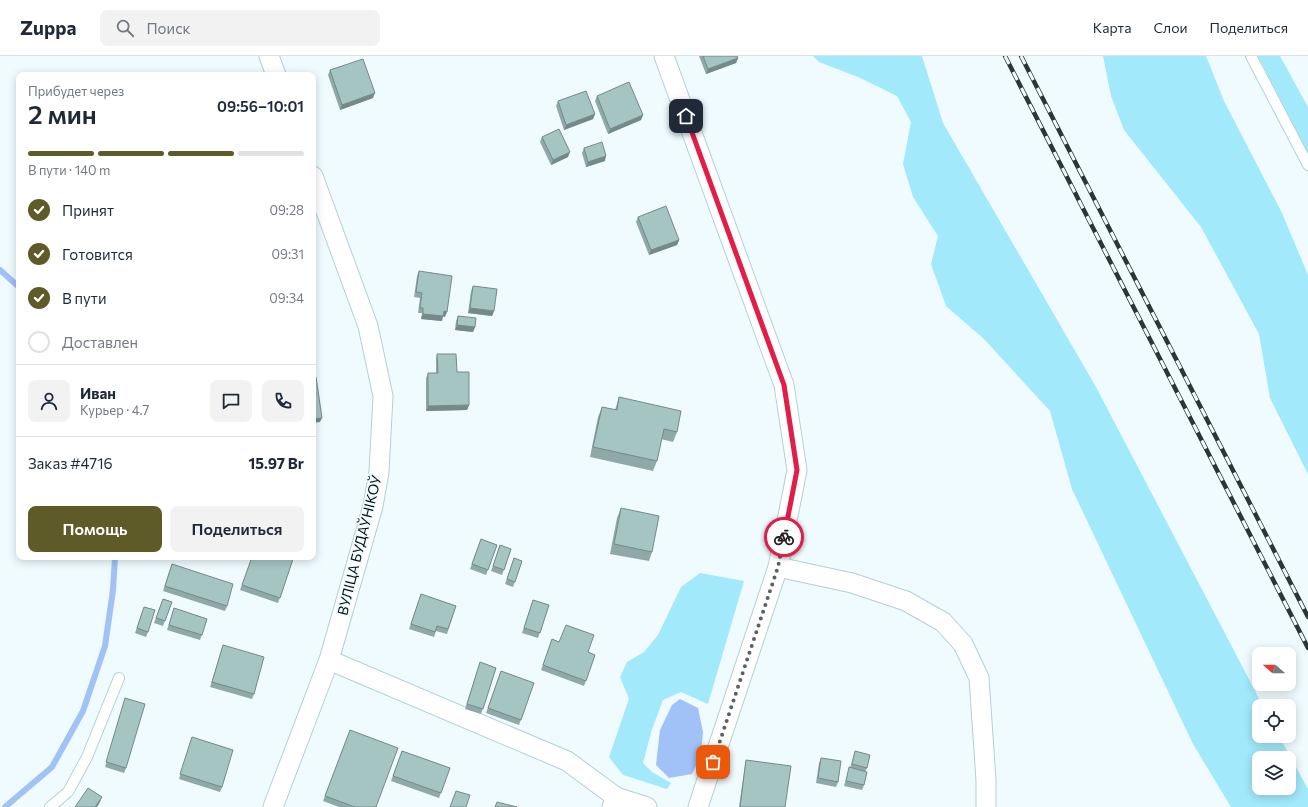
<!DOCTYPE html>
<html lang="ru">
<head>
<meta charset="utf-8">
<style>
  :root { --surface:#fff; --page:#f2f2f3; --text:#1f2937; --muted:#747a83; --line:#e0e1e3; --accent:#5e5b28 }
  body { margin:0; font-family:Commissioner,sans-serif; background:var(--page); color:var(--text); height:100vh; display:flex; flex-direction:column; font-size:15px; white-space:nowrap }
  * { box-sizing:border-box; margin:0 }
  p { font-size:13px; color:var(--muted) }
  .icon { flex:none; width:22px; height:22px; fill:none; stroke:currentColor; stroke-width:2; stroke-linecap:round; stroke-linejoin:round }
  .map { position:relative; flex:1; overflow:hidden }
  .side { position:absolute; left:16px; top:16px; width:300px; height:488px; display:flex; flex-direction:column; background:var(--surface); border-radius:8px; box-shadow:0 2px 10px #0003 }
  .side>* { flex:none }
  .needle { width:26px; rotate:290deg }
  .tools { position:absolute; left:1252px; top:591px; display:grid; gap:8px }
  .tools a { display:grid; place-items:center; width:44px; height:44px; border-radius:8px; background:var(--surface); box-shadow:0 2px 10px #0003; font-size:20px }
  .pin { position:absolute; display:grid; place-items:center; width:34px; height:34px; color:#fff; margin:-17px; border-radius:8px; box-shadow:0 2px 6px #0006 }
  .courier { position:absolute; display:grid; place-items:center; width:40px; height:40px; margin:-20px; border:3px solid #e11d48; border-radius:50%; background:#fff; color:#222; box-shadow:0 1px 5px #0007 }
  .overview em { font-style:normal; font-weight:600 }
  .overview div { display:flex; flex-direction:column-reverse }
  .overview { display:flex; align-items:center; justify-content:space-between; height:68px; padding:0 12px }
  h1 { font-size:26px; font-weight:600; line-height:30px }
  .bar { display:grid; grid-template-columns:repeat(4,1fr); gap:6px 4px; align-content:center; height:48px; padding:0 12px }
  .bar i { height:5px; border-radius:3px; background:var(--line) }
  .bar .current { background:var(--accent) }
  .bar p { grid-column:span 4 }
  .line { display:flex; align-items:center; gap:10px; padding:0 12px; border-top:1px solid var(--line) }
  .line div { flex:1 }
  .round { display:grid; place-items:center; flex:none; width:42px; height:42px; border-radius:8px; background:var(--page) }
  ol { padding:0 12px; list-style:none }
  li { display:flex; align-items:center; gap:12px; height:44px }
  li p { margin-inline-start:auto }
  li .icon { padding:4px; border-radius:50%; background:var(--accent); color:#fff; stroke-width:4 }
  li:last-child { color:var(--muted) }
  li i { width:22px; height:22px; border:2px solid var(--line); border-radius:50% }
  .primary-button { display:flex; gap:8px; margin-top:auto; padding:8px 12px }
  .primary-button a { flex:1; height:46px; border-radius:8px; background:var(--accent); color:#fff; font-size:16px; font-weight:600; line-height:46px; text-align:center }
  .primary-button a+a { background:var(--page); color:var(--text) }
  header { display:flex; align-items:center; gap:24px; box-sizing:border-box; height:56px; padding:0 20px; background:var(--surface); border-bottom:1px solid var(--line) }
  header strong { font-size:19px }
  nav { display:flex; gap:22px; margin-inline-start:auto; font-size:14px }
  .search { width:280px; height:36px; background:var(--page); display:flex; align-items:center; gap:10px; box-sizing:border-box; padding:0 14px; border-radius:8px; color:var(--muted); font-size:15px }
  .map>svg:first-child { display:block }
  .green { fill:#a1e9fb; fill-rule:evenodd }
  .water { fill:#a0c2f7 }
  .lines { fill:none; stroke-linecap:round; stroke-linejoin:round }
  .stream { stroke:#a0c2f7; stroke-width:6 }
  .lane-casing { stroke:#b2d0d8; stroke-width:12 }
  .street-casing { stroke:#b2d0d8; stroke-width:21 }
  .lane { stroke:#fff; stroke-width:10 }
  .street { stroke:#fff; stroke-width:19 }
  .rail-casing { stroke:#2b3639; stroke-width:4.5 }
  .rail { stroke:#effbfe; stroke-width:3; stroke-dasharray:9; stroke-linecap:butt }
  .wall { fill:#8ea9a8 }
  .shaded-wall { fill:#748a88 }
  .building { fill:#a5c5c3; stroke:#748a88 }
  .done { stroke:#576265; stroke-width:4; stroke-dasharray:0 7.2 }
  .route { stroke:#e11d48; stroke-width:5 }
  .labels { text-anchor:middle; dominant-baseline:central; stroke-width:3; stroke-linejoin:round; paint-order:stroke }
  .street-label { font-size:14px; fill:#050f12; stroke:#effbfe }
</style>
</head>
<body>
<header>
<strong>Zuppa</strong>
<div class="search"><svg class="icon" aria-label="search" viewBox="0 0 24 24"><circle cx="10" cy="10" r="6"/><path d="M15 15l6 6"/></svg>Поиск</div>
<nav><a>Карта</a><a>Слои</a><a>Поделиться</a></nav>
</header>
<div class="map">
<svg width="1308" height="751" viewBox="0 0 1308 751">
  <rect width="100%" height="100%" fill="#effbfe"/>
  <g class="green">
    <path d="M813,0H922L943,67L1096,331L1263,650H1259V680H1279L1308,733V751H1231L1193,688L1072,433L1050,355L984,283L946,250L931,208L938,180L913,141L903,108L911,66L897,40L858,21L819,6ZM1259,702H1289V732H1259Z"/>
    <polygon points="1103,0 1206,0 1224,45 1282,157 1308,219 1308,418 1270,342 1259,278 1201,171 1124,74 1111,40"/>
    <polygon points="1258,0 1280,0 1308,51 1308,98"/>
    <polygon points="700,517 744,525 708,648 681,636 663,644 652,673 643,707 652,716 671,727 667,733 623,719 609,701 629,643 620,621 627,606 644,596 658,579 681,531"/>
  </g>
  <polygon class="water" points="680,643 698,652 703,676 701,699 692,718 669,722 656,709 660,674 672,649"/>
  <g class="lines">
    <g class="stream">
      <polyline points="0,214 19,231"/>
      <polyline points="5,751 52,711 83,655 105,590 113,534 115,501"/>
    </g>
    <defs>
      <g id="lane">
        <polyline points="1251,0 1308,109"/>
        <polyline points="50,751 68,736 87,701 119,622"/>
      </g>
      <g id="street">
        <polyline points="269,0 276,19"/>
        <polyline points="664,0 784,329 797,414 778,511 698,751"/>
        <polyline points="778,511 852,527 906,545 943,566 963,588 979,622 986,724 986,751"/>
        <polyline points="329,604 567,705 616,741 612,751"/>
        <polyline points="616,741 647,751"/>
        <polyline points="273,751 329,604 373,450 379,416 383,340 368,270 313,120"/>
      </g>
    </defs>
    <use href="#lane" class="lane-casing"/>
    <use href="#street" class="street-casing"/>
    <use href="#lane" class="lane"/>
    <use href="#street" class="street"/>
    <defs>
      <g id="rail">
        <polyline points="1005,0 1308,592"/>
        <polyline points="1021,0 1308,561"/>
      </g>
    </defs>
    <use href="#rail" class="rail-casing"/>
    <use href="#rail" class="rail"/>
  </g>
  <g class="wall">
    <polygon points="699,0 737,0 738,2 736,7 706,18"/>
    <polygon points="330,14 373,42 340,54 328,19"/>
    <polygon points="597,40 643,59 641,64 608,78 595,45"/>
    <polygon points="558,45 595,58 593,63 564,74 556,50"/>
    <polygon points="542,81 568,101 551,109 540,86"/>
    <polygon points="584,92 605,105 586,111 582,97"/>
    <polygon points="638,161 679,184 677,189 649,199 636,166"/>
    <polygon points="419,215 445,261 443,260 442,265 421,263 422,257 418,257 420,242 414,241 417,220"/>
    <polygon points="473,230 494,255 492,260 468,257 471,235"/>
    <polygon points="458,260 475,271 473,276 455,274 456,265"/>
    <polygon points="437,298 457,316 469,349 467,354 426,355 426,322 428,317 436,317 436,303"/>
    <polygon points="619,341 677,376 673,386 661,383 657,405 653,415 590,401 598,361 602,351 615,354"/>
    <polygon points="621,452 652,496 649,505 610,498 617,462"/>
    <polygon points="481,483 497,489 486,519 470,513"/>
    <polygon points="500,489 511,493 502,519 491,515"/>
    <polygon points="252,501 293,503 278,547 240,534"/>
    <polygon points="514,502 522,505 513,531 505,528"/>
    <polygon points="170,513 227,550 225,555 163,535"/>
    <polygon points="421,538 456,550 447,578 436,575 434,581 409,573"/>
    <polygon points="163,543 172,546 163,570 154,567"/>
    <polygon points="533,544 549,549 538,582 522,577"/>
    <polygon points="174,552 207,563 200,584 167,574"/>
    <polygon points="142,556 148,576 146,581 135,577"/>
    <polygon points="552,583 595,599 584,630 541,614"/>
    <polygon points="223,589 254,638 252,643 210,631"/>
    <polygon points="480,606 496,612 481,658 465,653"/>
    <polygon points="501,615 534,627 519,669 486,657"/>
    <polygon points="125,642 126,712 124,717 105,711"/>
    <polygon points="350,674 376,751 339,751 323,745"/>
    <polygon points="190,686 222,731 220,736 179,723"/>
    <polygon points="402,695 450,712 439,742 391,725"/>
    <polygon points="855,695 867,712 865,716 864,729 862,734 844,730 848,716 849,711 850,712"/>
    <polygon points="821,702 838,726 836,731 816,727 819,707"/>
    <polygon points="746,704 785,751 739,751 745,709"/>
  </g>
  <g class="shaded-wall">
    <polygon points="738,2 736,7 706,18 708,13"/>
    <polygon points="375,37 373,42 340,54 342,49"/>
    <polygon points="595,58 593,63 564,74 566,69"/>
    <polygon points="643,59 641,64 608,78 610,73"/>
    <polygon points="570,96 568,101 551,109 553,104"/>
    <polygon points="606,100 605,105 586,111 588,106"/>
    <polygon points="679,184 677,189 649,199 651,194"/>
    <polygon points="470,252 494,255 492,260 468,257"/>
    <polygon points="444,255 447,256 445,261 442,260"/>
    <polygon points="423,258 443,260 442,265 421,263"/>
    <polygon points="457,269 475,271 473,276 455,274"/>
    <polygon points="469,349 467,354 426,355 428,350"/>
    <polygon points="322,362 320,366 313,367 313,363"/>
    <polygon points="102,741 100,746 97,751 95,751"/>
  </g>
  <g class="building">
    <polygon points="703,0 737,0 738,2 708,13"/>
    <polygon points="363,3 375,37 342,49 330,14"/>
    <polygon points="629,26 643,59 610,73 597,40"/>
    <polygon points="586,35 595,58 566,69 558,45"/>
    <polygon points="559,73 570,96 553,104 542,81"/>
    <polygon points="602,86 606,100 588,106 584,92"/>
    <polygon points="666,150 679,184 651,194 638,161"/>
    <polygon points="419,215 452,220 447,256 444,255 443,260 423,258 423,252 420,252 422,237 416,236"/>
    <polygon points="473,230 497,233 494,255 470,252"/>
    <polygon points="458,260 476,262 475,271 457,269"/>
    <polygon points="437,298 456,298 457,316 469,316 469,349 428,350 428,317 438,317"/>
    <polygon points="316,321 322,362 313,363 313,322"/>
    <polygon points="619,341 681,355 677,376 664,373 657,405 593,391 602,351 617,354"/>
    <polygon points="621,452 659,460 652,496 614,488"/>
    <polygon points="481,483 497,489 488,514 472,508"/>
    <polygon points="500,489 511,493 504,514 493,510"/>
    <polygon points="252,501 286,501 293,503 280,542 242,529"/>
    <polygon points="514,502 522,505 515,526 507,523"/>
    <polygon points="172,508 233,528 227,550 165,530"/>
    <polygon points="421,538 456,550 448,573 437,570 435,576 411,568"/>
    <polygon points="163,543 172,546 165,565 156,562"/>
    <polygon points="533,544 549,549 540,577 524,572"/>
    <polygon points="144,551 155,554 148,576 137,572"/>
    <polygon points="174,552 207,563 202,579 169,569"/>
    <polygon points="566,569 594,579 588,596 595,599 586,625 543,609 552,583 559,586"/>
    <polygon points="223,589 264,601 254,638 212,626"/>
    <polygon points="480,606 496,612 483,653 467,648"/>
    <polygon points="501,615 534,627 521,664 488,652"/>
    <polygon points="125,642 145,648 126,712 106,706"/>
    <polygon points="350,674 398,692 376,751 355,751 325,740"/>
    <polygon points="192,681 233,694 222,731 180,718"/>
    <polygon points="402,695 450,712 441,737 393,720"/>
    <polygon points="855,695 870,699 867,712 852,708"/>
    <polygon points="821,702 841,705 838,726 818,722"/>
    <polygon points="746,704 791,710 785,751 740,751"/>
    <polygon points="849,711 867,716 864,729 846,725"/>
    <polygon points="88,732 102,741 95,751 75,751"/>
    <polygon points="456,735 470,739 466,751 450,751"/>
    <polygon points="497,746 517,751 495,751"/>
  </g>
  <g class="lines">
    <polyline class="done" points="713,706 778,511 784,481"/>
    <polyline class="route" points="686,60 784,329 797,414 784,481"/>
  </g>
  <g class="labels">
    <g class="street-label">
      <text transform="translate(359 489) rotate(-76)">ВУЛІЦА БУДАЎНІКОЎ</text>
    </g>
  </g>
</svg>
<div class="tools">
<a><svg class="needle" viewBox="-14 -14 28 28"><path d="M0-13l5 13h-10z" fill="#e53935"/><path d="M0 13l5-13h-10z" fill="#747a83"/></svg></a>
<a><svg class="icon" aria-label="locate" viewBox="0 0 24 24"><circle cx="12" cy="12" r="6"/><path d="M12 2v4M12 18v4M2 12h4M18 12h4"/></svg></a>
<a><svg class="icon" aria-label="layers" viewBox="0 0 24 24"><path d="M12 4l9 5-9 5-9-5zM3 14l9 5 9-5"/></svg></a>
</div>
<div class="pin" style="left:713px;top:706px;background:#ea580c"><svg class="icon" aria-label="bag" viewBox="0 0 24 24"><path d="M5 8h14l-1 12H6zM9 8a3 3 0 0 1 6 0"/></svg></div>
<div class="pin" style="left:686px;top:60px;background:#1f2937"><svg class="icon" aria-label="home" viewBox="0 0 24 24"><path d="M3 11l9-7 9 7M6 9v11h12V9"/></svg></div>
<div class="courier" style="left:784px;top:481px"><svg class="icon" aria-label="bike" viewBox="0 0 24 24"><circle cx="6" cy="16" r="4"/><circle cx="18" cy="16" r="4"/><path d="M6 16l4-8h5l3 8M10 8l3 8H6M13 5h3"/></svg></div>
<section class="side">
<div class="overview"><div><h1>2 мин</h1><p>Прибудет через</p></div><em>09:56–10:01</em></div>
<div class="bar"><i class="current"></i><i class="current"></i><i class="current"></i><i></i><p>В пути · 140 m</p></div>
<ol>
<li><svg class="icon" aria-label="check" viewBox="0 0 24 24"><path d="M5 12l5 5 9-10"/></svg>Принят<p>09:28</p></li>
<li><svg class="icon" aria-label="check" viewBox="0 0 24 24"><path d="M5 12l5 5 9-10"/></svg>Готовится<p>09:31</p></li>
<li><svg class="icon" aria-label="check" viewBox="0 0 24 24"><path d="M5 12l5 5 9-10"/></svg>В пути<p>09:34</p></li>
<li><i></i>Доставлен</li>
</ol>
<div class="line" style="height:72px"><a class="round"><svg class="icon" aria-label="person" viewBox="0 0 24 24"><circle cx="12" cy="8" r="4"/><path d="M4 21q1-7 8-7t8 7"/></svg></a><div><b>Иван</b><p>Курьер · 4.7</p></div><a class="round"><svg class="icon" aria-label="chat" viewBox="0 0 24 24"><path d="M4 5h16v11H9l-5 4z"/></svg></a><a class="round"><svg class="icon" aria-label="phone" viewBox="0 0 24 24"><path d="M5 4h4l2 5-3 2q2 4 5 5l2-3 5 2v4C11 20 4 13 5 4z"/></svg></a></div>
<div class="line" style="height:52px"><div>Заказ #4716</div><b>15.97 Br</b></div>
<div class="primary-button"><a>Помощь</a><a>Поделиться</a></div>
</section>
</div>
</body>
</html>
